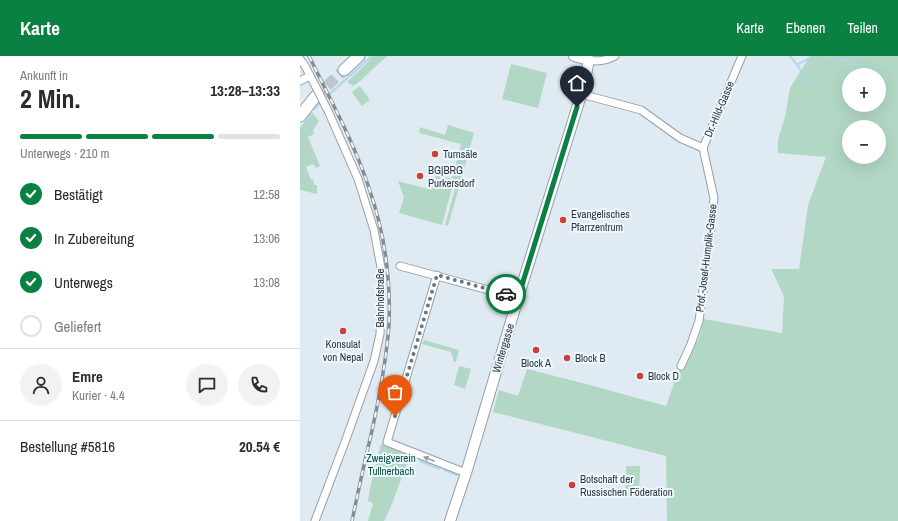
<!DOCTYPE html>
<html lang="de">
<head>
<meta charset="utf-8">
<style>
  :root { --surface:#fff; --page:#f2f2f3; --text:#2b2b33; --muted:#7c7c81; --line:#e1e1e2; --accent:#0b8043 }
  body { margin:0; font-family:"Archivo Narrow",sans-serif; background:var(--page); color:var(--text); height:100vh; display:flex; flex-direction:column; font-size:15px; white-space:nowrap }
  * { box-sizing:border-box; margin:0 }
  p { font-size:13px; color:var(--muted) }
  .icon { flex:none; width:22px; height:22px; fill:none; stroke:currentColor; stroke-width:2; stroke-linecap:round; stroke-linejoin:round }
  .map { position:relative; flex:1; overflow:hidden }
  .sheet { display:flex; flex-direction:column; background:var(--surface); width:300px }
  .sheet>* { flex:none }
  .fabs { position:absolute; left:542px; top:12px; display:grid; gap:8px }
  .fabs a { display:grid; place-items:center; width:44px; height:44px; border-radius:50%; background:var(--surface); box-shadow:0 4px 16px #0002; font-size:20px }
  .pin { position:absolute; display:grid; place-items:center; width:34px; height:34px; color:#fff; margin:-41px -17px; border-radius:50% 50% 50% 0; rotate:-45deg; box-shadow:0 0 4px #0007 }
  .pin .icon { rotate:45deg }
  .courier { position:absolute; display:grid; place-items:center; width:40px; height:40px; margin:-20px; border:3px solid #0b8043; border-radius:50%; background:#fff; color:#222; box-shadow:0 1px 5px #0007 }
  .headline em { font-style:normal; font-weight:800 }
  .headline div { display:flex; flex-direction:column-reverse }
  .headline { display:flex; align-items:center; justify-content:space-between; height:68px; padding:0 20px }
  h1 { font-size:26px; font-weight:800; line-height:30px }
  .bar { display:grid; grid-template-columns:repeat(4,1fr); gap:6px 4px; align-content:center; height:48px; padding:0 20px }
  .bar i { height:5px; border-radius:3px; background:var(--line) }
  .bar .on { background:var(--accent) }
  .bar p { grid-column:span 4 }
  .line { display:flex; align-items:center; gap:10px; padding:0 20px; border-top:1px solid var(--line) }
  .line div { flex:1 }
  .round { display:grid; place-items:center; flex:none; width:42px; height:42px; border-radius:21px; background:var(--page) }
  ol { padding:0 20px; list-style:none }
  li { display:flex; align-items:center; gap:12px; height:44px }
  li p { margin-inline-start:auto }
  li .icon { padding:4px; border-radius:50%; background:var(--accent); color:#fff; stroke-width:4 }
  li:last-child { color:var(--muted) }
  li i { width:22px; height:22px; border:2px solid var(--line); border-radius:50% }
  header { display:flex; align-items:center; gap:24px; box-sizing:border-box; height:56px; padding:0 20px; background:var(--accent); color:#fff }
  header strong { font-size:19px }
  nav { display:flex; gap:22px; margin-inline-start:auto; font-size:14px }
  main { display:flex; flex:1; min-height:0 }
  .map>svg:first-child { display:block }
  .green { fill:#b2d8c5; fill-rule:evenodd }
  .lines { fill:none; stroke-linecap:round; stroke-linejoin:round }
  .stream { stroke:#b0d6ec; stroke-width:2 }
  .primary-tunnel { stroke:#bdc6cd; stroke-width:11; stroke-dasharray:11 5.5; stroke-linecap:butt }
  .street-casing { stroke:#969fa6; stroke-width:9 }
  .secondary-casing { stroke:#969fa6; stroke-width:12 }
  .primary-casing { stroke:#969fa6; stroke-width:13 }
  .street { stroke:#fff; stroke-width:7 }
  .secondary { stroke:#fff; stroke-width:10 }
  .primary { stroke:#fff; stroke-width:11 }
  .rail-casing { stroke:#868d92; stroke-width:3.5 }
  .rail { stroke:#edf7ff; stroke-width:2; stroke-dasharray:6; stroke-linecap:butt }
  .street-bridge-casing { stroke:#969fa6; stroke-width:9; stroke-linecap:butt }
  .street-bridge { stroke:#fff; stroke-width:7 }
  .oneway { fill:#989a9c }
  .done { stroke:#6f757a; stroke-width:4; stroke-dasharray:0 7.2 }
  .route { stroke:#0b8043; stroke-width:5 }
  .poi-dot { fill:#cc3e36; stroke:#edf7ff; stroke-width:1.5 }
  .labels { text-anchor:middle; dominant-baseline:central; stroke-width:4; stroke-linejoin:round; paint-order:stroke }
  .street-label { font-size:11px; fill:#323639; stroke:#edf7ff }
  .poi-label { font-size:11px; fill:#323639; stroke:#edf7ff; text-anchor:start }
  .park-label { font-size:11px; fill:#075238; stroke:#edf7ff }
</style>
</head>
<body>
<header>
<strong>Karte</strong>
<nav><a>Karte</a><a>Ebenen</a><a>Teilen</a></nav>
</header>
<main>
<section class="sheet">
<div class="headline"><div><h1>2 Min.</h1><p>Ankunft in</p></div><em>13:28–13:33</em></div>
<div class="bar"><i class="on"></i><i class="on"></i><i class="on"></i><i></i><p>Unterwegs · 210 m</p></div>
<ol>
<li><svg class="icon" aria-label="check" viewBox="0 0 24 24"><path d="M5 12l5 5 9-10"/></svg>Bestätigt<p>12:58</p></li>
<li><svg class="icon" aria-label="check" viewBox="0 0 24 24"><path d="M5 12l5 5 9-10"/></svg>In Zubereitung<p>13:06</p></li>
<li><svg class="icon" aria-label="check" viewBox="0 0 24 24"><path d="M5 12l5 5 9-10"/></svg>Unterwegs<p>13:08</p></li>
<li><i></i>Geliefert</li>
</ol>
<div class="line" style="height:72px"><a class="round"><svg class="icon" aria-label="person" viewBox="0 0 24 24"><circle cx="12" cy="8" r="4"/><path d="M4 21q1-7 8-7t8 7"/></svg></a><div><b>Emre</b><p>Kurier · 4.4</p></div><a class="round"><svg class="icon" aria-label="chat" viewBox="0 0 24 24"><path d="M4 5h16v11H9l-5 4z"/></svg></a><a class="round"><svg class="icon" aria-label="phone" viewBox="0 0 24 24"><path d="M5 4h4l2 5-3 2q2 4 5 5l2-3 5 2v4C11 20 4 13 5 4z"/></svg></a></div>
<div class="line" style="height:52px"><div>Bestellung #5816</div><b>20.54 €</b></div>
</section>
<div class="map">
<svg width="598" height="465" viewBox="0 0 598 465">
  <rect width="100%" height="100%" fill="#e0eaf2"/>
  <g class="green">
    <polygon points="74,0 87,0 59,26 53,30 47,26"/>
    <path d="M510,0H598V465H367L366,400L193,356L199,334L218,340L227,313L290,329L366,350L381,308L382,313L399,282L404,263L482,277L484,240L471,213H499L508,149L526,101L478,97V84L485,61L490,32ZM549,19H579V49H549ZM549,71H579V101H549Z"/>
    <polygon points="211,8 247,17 238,52 202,43"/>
    <polygon points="60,30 70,44 62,50 52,36"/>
    <polygon points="12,56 19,65 13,74 14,78 8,81 20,110 16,112 13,108 6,111 11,124 13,123 14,129 17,129 17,138 0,134 0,72"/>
    <polygon points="148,69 174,77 148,170 145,169 155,133 152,132 142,169 99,157 104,141 98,125 132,134 136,119 152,123 161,88 119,77 120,71 145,79"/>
    <polygon points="124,284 159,294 156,306 154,306 151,296 122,288"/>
    <polygon points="159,310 171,313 165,333 154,329"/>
    <polygon points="81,388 90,390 110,399 92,448 84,465 68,465 73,448 71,446 68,445 70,432"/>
    <polygon points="326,410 340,410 339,441 325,440"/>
  </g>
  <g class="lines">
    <g class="stream">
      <polyline points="490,0 497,9 513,0"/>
      <polyline points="525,0 553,6 560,11"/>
      <polyline points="497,9 513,32"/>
      <polyline points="24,43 72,0"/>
      <polyline points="14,53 21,46"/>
      <polyline points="0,74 11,58"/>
      <polyline points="113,403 116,404"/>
      <polyline points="120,405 140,413"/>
      <polyline points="144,414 157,419"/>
    </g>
    <polyline class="primary-tunnel" points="15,41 44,14"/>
    <defs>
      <g id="street">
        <polyline points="0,3 5,10 16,31"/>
        <path d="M289,4C298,6 306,5 315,0"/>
        <polyline points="0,25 10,20"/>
        <polyline points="281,38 341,54 380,82 403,92"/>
        <polyline points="403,92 442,0"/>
        <polyline points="100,210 218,242"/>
        <polyline points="137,219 87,386 166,417"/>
        <polyline points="381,310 391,288 399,265 411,172 414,142 403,92"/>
        <polyline points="15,465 45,386 74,305 80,278 82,217 74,174 58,123 29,57"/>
      </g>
      <polyline id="secondary" points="150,465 166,417 218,242 283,33 289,4 274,0"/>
      <g id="primary">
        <polyline points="44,14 59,0"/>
        <polyline points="0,60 15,41"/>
      </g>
    </defs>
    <use href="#street" class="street-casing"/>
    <use href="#secondary" class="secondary-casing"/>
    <use href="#primary" class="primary-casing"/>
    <use href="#street" class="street"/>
    <use href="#secondary" class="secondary"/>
    <use href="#primary" class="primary"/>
    <defs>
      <path id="rail" d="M9,0C30,43 54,86 69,132C84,175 91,223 89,269C86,306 79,343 71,379C64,408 58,436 52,465"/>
    </defs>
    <use href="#rail" class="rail-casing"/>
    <use href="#rail" class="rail"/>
    <defs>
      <polyline id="street-bridge" points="16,31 29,57"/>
    </defs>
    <use href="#street-bridge" class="street-bridge-casing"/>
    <use href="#street-bridge" class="street-bridge"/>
  </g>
  <defs><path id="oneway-solid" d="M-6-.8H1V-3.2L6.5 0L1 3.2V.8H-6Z"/></defs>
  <use class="oneway" href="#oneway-solid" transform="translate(129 403) rotate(-158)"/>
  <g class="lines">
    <polyline class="done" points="95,360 137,219 206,238"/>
    <polyline class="route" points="206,238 218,242 277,51"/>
  </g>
  <g class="poi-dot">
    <circle cx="135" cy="98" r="4"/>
    <circle cx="120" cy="120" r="4"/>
    <circle cx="263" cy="164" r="4"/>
    <circle cx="43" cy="275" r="4"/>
    <circle cx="236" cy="294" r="4"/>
    <circle cx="267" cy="302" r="4"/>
    <circle cx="340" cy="320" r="4"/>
    <circle cx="272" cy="429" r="4"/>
  </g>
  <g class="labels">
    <g class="street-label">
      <text transform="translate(419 53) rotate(-67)">Dr.-Hild-Gasse</text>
      <text transform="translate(406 202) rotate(-83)">Prof.-Josef-Humplik-Gasse</text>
      <text transform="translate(80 242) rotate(-90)">Bahnhofstraße</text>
      <text transform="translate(203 292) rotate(-73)">Wintergasse</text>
    </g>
    <g class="poi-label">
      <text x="143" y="98">Turnsäle</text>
      <text x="128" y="114">BG|BRG<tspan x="128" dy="13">Purkersdorf</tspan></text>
      <text x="271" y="158">Evangelisches<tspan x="271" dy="13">Pfarrzentrum</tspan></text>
      <text x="43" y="288" text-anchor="middle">Konsulat<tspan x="43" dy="13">von Nepal</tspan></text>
      <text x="275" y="302">Block B</text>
      <text x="236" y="307" text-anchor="middle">Block A</text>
      <text x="348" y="320">Block D</text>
      <text x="280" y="423">Botschaft der<tspan x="280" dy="13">Russischen Föderation</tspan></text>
    </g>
    <g class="park-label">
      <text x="91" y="402">Zweigverein<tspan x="91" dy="13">Tullnerbach</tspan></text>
    </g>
  </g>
</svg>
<div class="fabs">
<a>+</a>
<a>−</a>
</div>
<div class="pin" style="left:95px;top:360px;background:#ea580c"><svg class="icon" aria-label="bag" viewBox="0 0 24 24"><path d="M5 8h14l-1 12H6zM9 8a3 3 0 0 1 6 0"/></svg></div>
<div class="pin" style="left:277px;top:51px;background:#1f2937"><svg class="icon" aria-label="home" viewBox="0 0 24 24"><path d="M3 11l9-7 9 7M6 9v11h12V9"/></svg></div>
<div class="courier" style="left:206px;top:238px"><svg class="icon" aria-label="car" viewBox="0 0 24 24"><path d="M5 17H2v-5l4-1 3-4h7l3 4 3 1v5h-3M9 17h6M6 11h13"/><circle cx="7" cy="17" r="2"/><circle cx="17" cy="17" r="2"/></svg></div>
</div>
</main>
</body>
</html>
